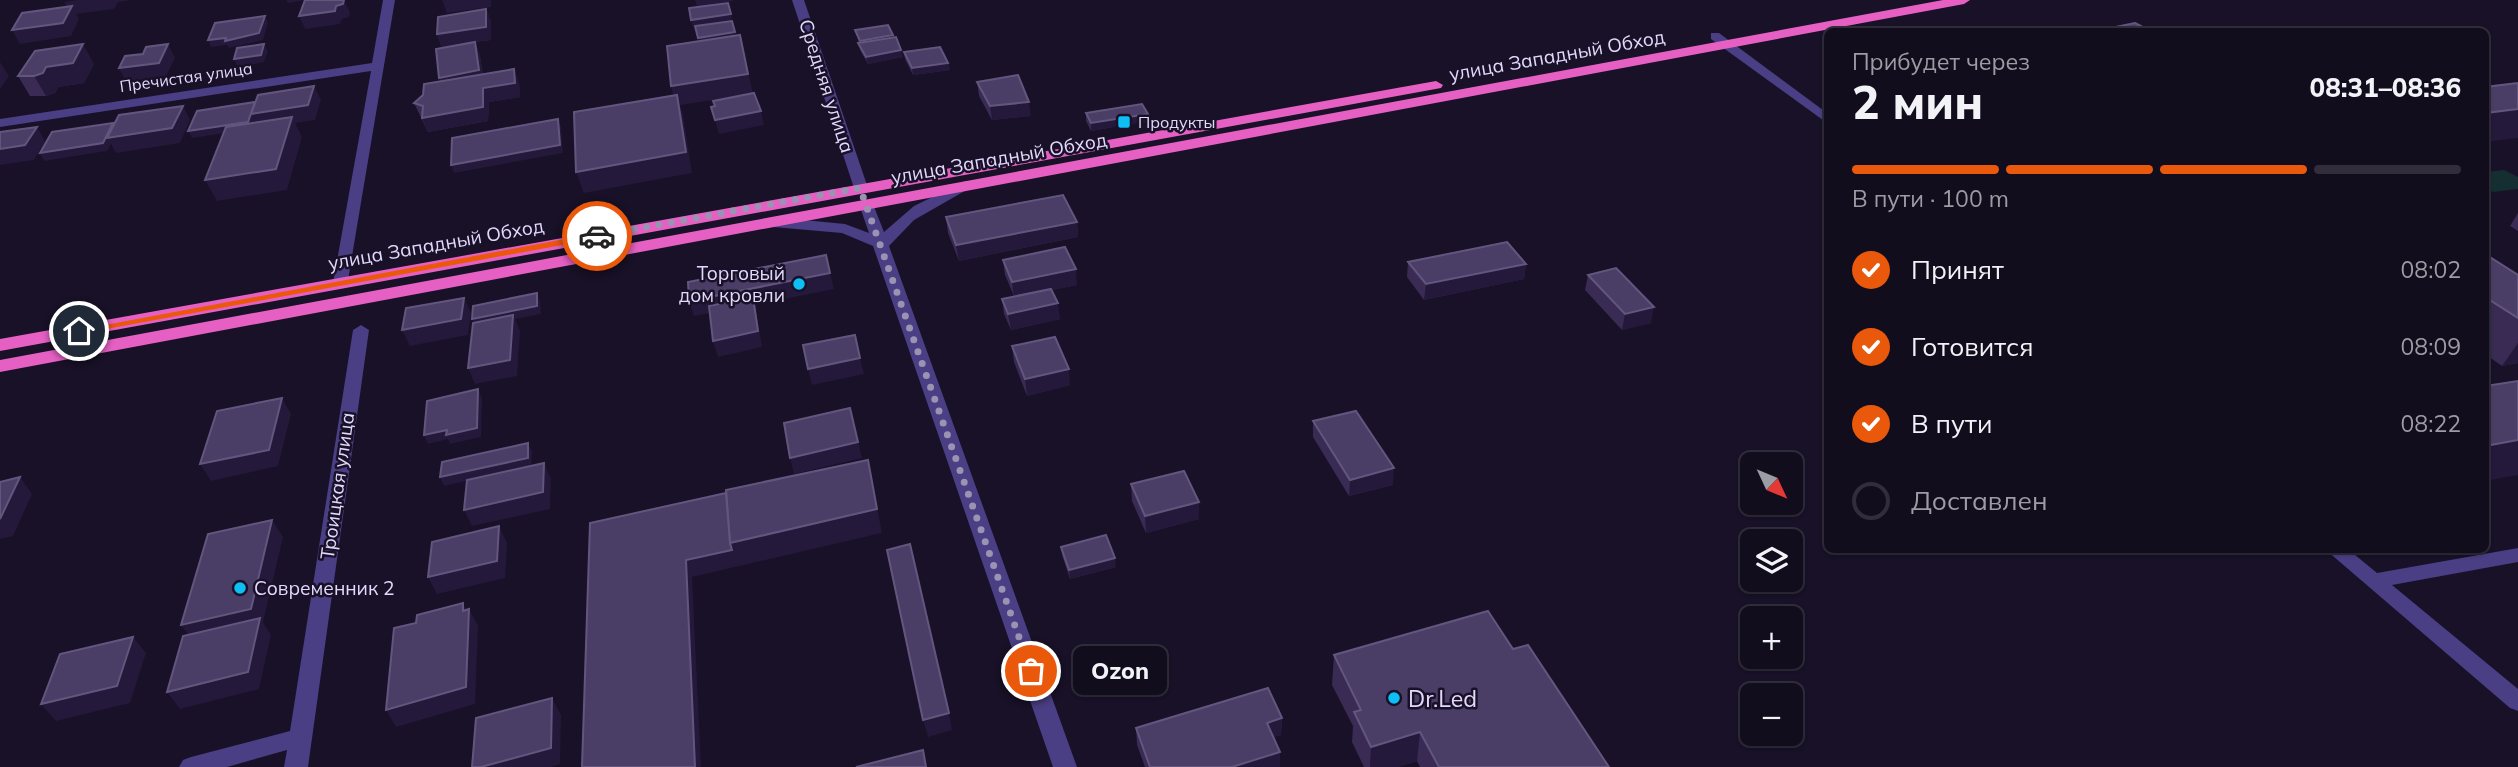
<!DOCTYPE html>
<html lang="ru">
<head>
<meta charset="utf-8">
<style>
  :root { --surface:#120d1d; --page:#1f1b2a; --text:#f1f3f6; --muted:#9c9ca4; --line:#312d3b; --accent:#ea580c }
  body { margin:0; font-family:Mulish,sans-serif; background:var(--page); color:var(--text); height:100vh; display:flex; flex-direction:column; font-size:26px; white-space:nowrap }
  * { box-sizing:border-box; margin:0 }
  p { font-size:23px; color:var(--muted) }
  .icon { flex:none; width:38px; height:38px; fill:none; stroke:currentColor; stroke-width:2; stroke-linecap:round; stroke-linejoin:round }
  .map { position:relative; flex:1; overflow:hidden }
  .sheet { position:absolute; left:1824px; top:28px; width:665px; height:525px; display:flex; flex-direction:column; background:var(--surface); border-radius:10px; box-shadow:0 2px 5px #0004,0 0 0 2px var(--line) }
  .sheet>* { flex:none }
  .needle { width:46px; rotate:134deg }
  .fabs { position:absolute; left:1740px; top:452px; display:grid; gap:14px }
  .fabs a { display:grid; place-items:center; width:63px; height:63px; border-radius:10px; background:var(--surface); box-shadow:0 2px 5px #0004,0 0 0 2px var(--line); font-size:35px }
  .pin { position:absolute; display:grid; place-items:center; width:60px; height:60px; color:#fff; margin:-30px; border:4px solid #fff; border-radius:50%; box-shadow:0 2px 7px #0007 }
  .courier { position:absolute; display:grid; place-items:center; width:70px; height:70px; margin:-35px; border:5px solid #ea580c; border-radius:50%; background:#fff; color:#222; box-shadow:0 2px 9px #0007 }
  .bubble { position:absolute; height:49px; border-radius:10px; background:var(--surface); box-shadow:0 2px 5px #0004,0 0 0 2px var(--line); font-size:23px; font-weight:800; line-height:49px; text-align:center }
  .headline em { font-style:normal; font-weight:800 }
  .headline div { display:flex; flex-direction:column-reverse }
  .headline { display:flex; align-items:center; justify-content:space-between; height:119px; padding:0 28px }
  h1 { font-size:46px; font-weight:800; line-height:52px }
  .bar { display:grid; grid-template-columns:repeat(4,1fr); gap:10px 7px; align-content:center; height:84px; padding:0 28px }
  .bar i { height:9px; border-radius:5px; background:var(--line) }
  .bar .selected { background:var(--accent) }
  .bar p { grid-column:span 4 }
  ol { padding:0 28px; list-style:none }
  li { display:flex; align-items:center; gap:21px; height:77px }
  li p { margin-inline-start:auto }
  li .icon { padding:7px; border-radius:50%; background:var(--accent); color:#fff; stroke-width:4 }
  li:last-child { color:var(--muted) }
  li i { width:38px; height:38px; border:4px solid var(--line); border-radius:50% }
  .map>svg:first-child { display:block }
  .green { fill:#142e31 }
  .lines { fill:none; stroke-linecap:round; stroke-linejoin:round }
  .minor { fill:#4a3e84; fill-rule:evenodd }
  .tertiary { fill:#4a3e84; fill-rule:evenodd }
  .trunk { fill:#e660c4; fill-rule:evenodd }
  .wall { fill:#392b54 }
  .shaded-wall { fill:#24193a }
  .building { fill:#4b3e66; stroke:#63567e; stroke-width:2 }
  .route { fill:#ea580c }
  .done { stroke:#9b93b2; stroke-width:7; stroke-dasharray:0 12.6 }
  .poi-dot { fill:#0ebef4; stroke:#181127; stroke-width:2.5 }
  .labels { text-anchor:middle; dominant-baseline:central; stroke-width:5; stroke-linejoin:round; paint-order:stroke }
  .far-street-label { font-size:16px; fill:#e2d9fd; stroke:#181127 }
  .far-poi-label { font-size:16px; fill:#e2d9fd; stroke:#181127; text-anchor:start }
  .street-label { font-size:19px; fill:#e2d9fd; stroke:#181127 }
  .poi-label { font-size:19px; fill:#e2d9fd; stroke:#181127; text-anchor:end }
  .near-poi-label { font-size:23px; fill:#e2d9fd; stroke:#181127; text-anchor:start }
</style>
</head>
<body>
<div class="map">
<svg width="2518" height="767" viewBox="0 0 2518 767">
  <rect width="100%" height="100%" fill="#181127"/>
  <polygon class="green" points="2504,170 2518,177 2518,189 2493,192 2485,187 2485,172"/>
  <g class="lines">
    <g class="minor">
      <polygon points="383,0 395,0 347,286 335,286 333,283 371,71 0,127 0,119 372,63"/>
      <polygon points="1711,33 1719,33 1827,113 1827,123 1711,39"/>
      <polygon points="361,325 369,330 308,767 284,767 287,750 227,767 179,767 183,760 191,757 290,731 353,330"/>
      <polygon points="2518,548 2518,562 2392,585 2518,689 2518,711 2510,708 2326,550 2349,550 2377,573"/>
    </g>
    <g class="tertiary">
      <polygon points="792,0 804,0 868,188 866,191 861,192 854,188"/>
      <polygon points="965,181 970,182 970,188 914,220 889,246 1077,767 1053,767 873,246 842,233 773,227 765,222 773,217 845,224 869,233 859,204 866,200 873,204 884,232 914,206"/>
    </g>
    <g class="trunk">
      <polygon points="1943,0 1970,0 1964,4 0,372 0,360"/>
      <polygon points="1436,81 1443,85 1441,88 0,351 0,339"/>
    </g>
  </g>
  <g class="wall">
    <polygon points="486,9 491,22 491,40 475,42 480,56 483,75 519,83 520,97 489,102 488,121 428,132 414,103 441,82 439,78 442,48 437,34"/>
    <polygon points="855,30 893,35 903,57 868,64 860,50 859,43"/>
    <polygon points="904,52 948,63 950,70 913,75 905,59"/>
    <polygon points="94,64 84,83 58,87 55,93 46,96 30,96 18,76"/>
    <polygon points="977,82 1031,116 992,120 979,96"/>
    <polygon points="1086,113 1148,121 1091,131 1086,121"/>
    <polygon points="2518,213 2518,231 2510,226"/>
    <polygon points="946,217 1077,222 1078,237 959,261 948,233"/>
    <polygon points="2485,254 2518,275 2518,363 2502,366 2485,354"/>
    <polygon points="1003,260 1077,285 1052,290 1060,319 1011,330 1004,314 1002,299 1014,296 1005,275"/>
    <polygon points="1408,262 1526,264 1524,279 1424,300 1407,277"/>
    <polygon points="1588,275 1651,323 1622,330 1585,290"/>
    <polygon points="1012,346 1070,385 1027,396 1014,362"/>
    <polygon points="1313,421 1393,485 1349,496 1313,437"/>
    <polygon points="1131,484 1199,519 1146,533 1132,501"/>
    <polygon points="1061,547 1116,567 1070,579 1062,555"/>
    <polygon points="1513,649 1609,767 1420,767 1417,761 1398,767 1364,767 1352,742 1353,726 1332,685 1334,655"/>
    <polygon points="1282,718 1281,735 1273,737 1280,752 1280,767 1145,767 1137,745 1136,728"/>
  </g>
  <g class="shaded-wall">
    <polygon points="76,0 132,0 118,2 114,9 76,14 79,19 71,36 20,44 12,30 69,11 64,2"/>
    <polygon points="286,0 305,0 288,3"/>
    <polygon points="344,0 350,13 349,17 342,19 340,24 305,29 299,16"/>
    <polygon points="442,0 491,0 491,7 447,13"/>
    <polygon points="695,0 733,0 733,1 697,7"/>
    <polygon points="486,9 491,22 491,40 475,42 480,56 484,84 445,92 439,78 442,48 437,34"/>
    <polygon points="731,14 732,21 693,27 691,20"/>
    <polygon points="265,16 268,23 263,40 229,48 227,45 211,47 208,40"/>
    <polygon points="735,32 737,39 700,45 698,38"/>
    <polygon points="740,35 753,94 680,105 683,115 692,173 584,193 576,172 676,106 671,86"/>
    <polygon points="893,35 894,42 861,48 860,41"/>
    <polygon points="83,44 94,64 84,83 58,87 55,93 46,96 34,76 46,67"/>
    <polygon points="168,44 175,58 166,76 126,82 119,68"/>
    <polygon points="264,44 268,51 264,62 238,67 234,59"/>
    <polygon points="901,50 903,57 868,64 866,57"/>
    <polygon points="0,62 9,76 0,89"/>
    <polygon points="948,63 950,70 913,75 912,68"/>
    <polygon points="514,69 519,83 520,97 489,102 488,121 428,132 422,118 483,88"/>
    <polygon points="314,86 321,100 315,120 295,123 302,137 287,190 217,201 205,180 258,128 255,122 252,129 192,138 188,131 255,102"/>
    <polygon points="1029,102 1031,116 992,120 990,106"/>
    <polygon points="183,106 190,120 180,143 116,153 111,144 107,151 44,161 40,153 113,123 118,131"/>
    <polygon points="2518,109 2518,138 2485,142 2485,113"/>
    <polygon points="761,111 764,125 719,134 715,120"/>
    <polygon points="1148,114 1148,121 1091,131 1091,123"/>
    <polygon points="558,119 561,127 563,153 454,173 451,165"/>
    <polygon points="37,127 45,141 34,160 0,165 0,149"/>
    <polygon points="1077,222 1078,237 959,261 956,245"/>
    <polygon points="1526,264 1524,279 1424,300 1426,284"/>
    <polygon points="1076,269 1077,285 1014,298 1012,282"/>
    <polygon points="830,273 834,289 755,305 762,347 718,357 713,341 754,305 694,316 689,301"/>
    <polygon points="537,293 540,301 541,314 515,319 520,331 517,376 475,384 468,368 476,327 472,319"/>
    <polygon points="464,298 471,313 468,335 410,346 402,330"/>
    <polygon points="1058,303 1060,319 1011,330 1008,314"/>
    <polygon points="1654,307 1651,323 1622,330 1625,314"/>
    <polygon points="2518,343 2518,363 2502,366"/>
    <polygon points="860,358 864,374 812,385 808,369"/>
    <polygon points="1069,369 1070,385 1027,396 1025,379"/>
    <polygon points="478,389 482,398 481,437 450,444 448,439 428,444 424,435"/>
    <polygon points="282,398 291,414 278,466 211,481 200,464"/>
    <polygon points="850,408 862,458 794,474 790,458"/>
    <polygon points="2518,440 2518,475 2485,481 2485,446"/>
    <polygon points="528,443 532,452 531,466 444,486 440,477"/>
    <polygon points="868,460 882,533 692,577 701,767 695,767 686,560 730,543"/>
    <polygon points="544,463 551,479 550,509 472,526 464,510"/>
    <polygon points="1394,468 1393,485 1349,496 1350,480"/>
    <polygon points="20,477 32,494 13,536 0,539 0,519"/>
    <polygon points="1199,502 1199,519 1146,533 1145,516"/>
    <polygon points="272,520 283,537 263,622 271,635 259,689 180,709 167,692 194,642 181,625"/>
    <polygon points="499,526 507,543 505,578 437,594 428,577"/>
    <polygon points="1115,558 1116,567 1070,579 1069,570"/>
    <polygon points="463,603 469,615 469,609 478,626 475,704 396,727 386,710 463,611"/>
    <polygon points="133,637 146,653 130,703 56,721 41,704"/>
    <polygon points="552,698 561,715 560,764 551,767 481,767"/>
    <polygon points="949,713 952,730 928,737 923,720"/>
    <polygon points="1282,718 1281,735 1267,740 1267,723"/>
    <polygon points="1420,732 1417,761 1398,767 1370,767 1371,747"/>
    <polygon points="1280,752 1280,767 1232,767"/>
  </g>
  <g class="building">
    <polygon points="305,0 344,0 343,4 336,6 335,11 299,16"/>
    <polygon points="728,3 731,14 691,20 689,8"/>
    <polygon points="72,6 63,23 12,30 22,13"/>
    <polygon points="486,9 486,27 437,34 438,17"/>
    <polygon points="265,16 259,33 225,41 226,38 208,40 215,23"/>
    <polygon points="732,21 735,32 698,38 695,26"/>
    <polygon points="2135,23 2152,32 2091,32"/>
    <polygon points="888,25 893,35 860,41 855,30"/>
    <polygon points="740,35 748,74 671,86 667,46"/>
    <polygon points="896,37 901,50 866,57 858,43"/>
    <polygon points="475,42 479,70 439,78 436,49"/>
    <polygon points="83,44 73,63 46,67 43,73 34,76 18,76 35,51"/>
    <polygon points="168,44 159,63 119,68 125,56 143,54 146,47"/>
    <polygon points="264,44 261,55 234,59 237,48"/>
    <polygon points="940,47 948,63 912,68 904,52"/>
    <polygon points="514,69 515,83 483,88 483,107 422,118 423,106 414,103 423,95 424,84"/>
    <polygon points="1018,75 1029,102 990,106 977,82"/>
    <polygon points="2518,83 2518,109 2485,113 2485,87"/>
    <polygon points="314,86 308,105 251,114 258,95"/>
    <polygon points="754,93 761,111 715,120 711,107 715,106 713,101"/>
    <polygon points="677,95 686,152 576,172 574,112"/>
    <polygon points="255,102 248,122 188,131 197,111"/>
    <polygon points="1142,104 1148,114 1091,123 1086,113"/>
    <polygon points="183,106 172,128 107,138 119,115"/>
    <polygon points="292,117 276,169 205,180 226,127"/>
    <polygon points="558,119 560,145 451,165 452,138"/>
    <polygon points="113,123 103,143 40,153 52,132"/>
    <polygon points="37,127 25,145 0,149 0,132"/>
    <polygon points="1063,195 1077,222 956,245 946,217"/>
    <polygon points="1507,242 1526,264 1426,284 1408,262"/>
    <polygon points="1065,247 1076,269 1012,282 1003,260"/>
    <polygon points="2485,254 2518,275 2518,318 2485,297"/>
    <polygon points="826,255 830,273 689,301 688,282"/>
    <polygon points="1616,268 1654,307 1625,314 1588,275"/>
    <polygon points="1051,289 1058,303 1008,314 1002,299"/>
    <polygon points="537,293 537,306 472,319 473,306"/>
    <polygon points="753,297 758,331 713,341 709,306"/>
    <polygon points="464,298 461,319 402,330 406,308"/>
    <polygon points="513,315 510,360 468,368 473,323"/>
    <polygon points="855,335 860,358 808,369 803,345"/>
    <polygon points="1055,337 1069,369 1025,379 1012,346"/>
    <polygon points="2518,381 2518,440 2485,446 2485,386"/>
    <polygon points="478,389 477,428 446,435 447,430 424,435 427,401"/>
    <polygon points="282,398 269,450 200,464 217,411"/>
    <polygon points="850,408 858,442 790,458 784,423"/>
    <polygon points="1356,411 1394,468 1350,480 1313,421"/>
    <polygon points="528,443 528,458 440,477 442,462"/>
    <polygon points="868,460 877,509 730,543 726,490"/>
    <polygon points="544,463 543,492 464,510 467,480"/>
    <polygon points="1184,471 1199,502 1145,516 1131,484"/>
    <polygon points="20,477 0,519 0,482"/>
    <polygon points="726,493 730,543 732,550 686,560 695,767 582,767 590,523"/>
    <polygon points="272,520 251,609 181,625 208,534"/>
    <polygon points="499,526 497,561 428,577 432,542"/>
    <polygon points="1106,535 1115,558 1069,570 1061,547"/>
    <polygon points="910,544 949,713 923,720 887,550"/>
    <polygon points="463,603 463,611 469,609 466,687 386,710 394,628 416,623 417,615"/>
    <polygon points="1488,611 1513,649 1528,645 1609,767 1439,767 1420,732 1371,747 1354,712 1361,710 1334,655"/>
    <polygon points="260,618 248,672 167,692 183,636"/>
    <polygon points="133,637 117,686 41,704 60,654"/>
    <polygon points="1268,688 1282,718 1267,723 1280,752 1232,767 1150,767 1136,728"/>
    <polygon points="552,698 551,748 481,767 472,767 476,718"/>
    <polygon points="923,750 926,767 856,767"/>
  </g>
  <polygon class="route" points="597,233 600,238 79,334 73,331"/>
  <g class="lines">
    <polyline class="done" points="597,236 860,188 1031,671"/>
  </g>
  <g class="poi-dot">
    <rect x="1117" y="115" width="14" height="14" rx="3.5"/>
    <circle cx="799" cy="284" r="7"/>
    <circle cx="240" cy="588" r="7"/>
    <circle cx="1394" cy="698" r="7"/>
  </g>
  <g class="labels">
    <g class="far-street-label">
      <text transform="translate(186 77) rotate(-8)">Пречистая улица</text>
    </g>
    <g class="far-poi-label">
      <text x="1138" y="122">Продукты</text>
    </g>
    <g class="street-label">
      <text transform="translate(1557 55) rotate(-10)">улица Западный Обход</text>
      <text transform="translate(827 86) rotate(72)">Средняя улица</text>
      <text transform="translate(999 158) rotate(-10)">улица Западный Обход</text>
      <text transform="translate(436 244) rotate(-10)">улица Западный Обход</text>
      <text transform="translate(337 486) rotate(-82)">Троицкая улица</text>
    </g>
    <g class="poi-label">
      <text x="785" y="273">Торговый<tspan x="785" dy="22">дом кровли</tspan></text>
      <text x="254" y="588" text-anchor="start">Современник 2</text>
    </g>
    <g class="near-poi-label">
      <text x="1408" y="698">Dr.Led</text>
    </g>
  </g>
</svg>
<div class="fabs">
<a><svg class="needle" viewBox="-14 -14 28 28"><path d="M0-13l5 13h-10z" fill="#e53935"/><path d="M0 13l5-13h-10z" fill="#9c9ca4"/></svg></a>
<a><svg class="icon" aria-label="layers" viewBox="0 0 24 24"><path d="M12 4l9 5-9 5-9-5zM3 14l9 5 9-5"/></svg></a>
<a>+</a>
<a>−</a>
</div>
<div class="pin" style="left:1031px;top:671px;background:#ea580c"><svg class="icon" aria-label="bag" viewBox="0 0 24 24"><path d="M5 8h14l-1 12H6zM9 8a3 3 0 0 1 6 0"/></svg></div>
<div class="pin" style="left:79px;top:331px;background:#1f2937"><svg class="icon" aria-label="home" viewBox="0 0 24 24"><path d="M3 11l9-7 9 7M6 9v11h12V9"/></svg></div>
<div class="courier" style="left:597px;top:236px"><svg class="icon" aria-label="car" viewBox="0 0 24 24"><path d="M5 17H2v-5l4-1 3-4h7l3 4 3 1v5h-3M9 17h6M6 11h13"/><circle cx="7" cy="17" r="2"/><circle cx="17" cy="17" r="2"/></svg></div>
<div class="bubble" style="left:1073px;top:646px;width:94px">Ozon</div>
<section class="sheet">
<div class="headline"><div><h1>2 мин</h1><p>Прибудет через</p></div><em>08:31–08:36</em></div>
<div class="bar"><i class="selected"></i><i class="selected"></i><i class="selected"></i><i></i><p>В пути · 100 m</p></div>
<ol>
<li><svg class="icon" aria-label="check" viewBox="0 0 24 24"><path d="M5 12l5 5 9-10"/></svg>Принят<p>08:02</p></li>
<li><svg class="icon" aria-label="check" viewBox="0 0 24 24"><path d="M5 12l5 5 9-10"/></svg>Готовится<p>08:09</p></li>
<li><svg class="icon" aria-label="check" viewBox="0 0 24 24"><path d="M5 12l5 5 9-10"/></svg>В пути<p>08:22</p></li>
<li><i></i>Доставлен</li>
</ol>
</section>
</div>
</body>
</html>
